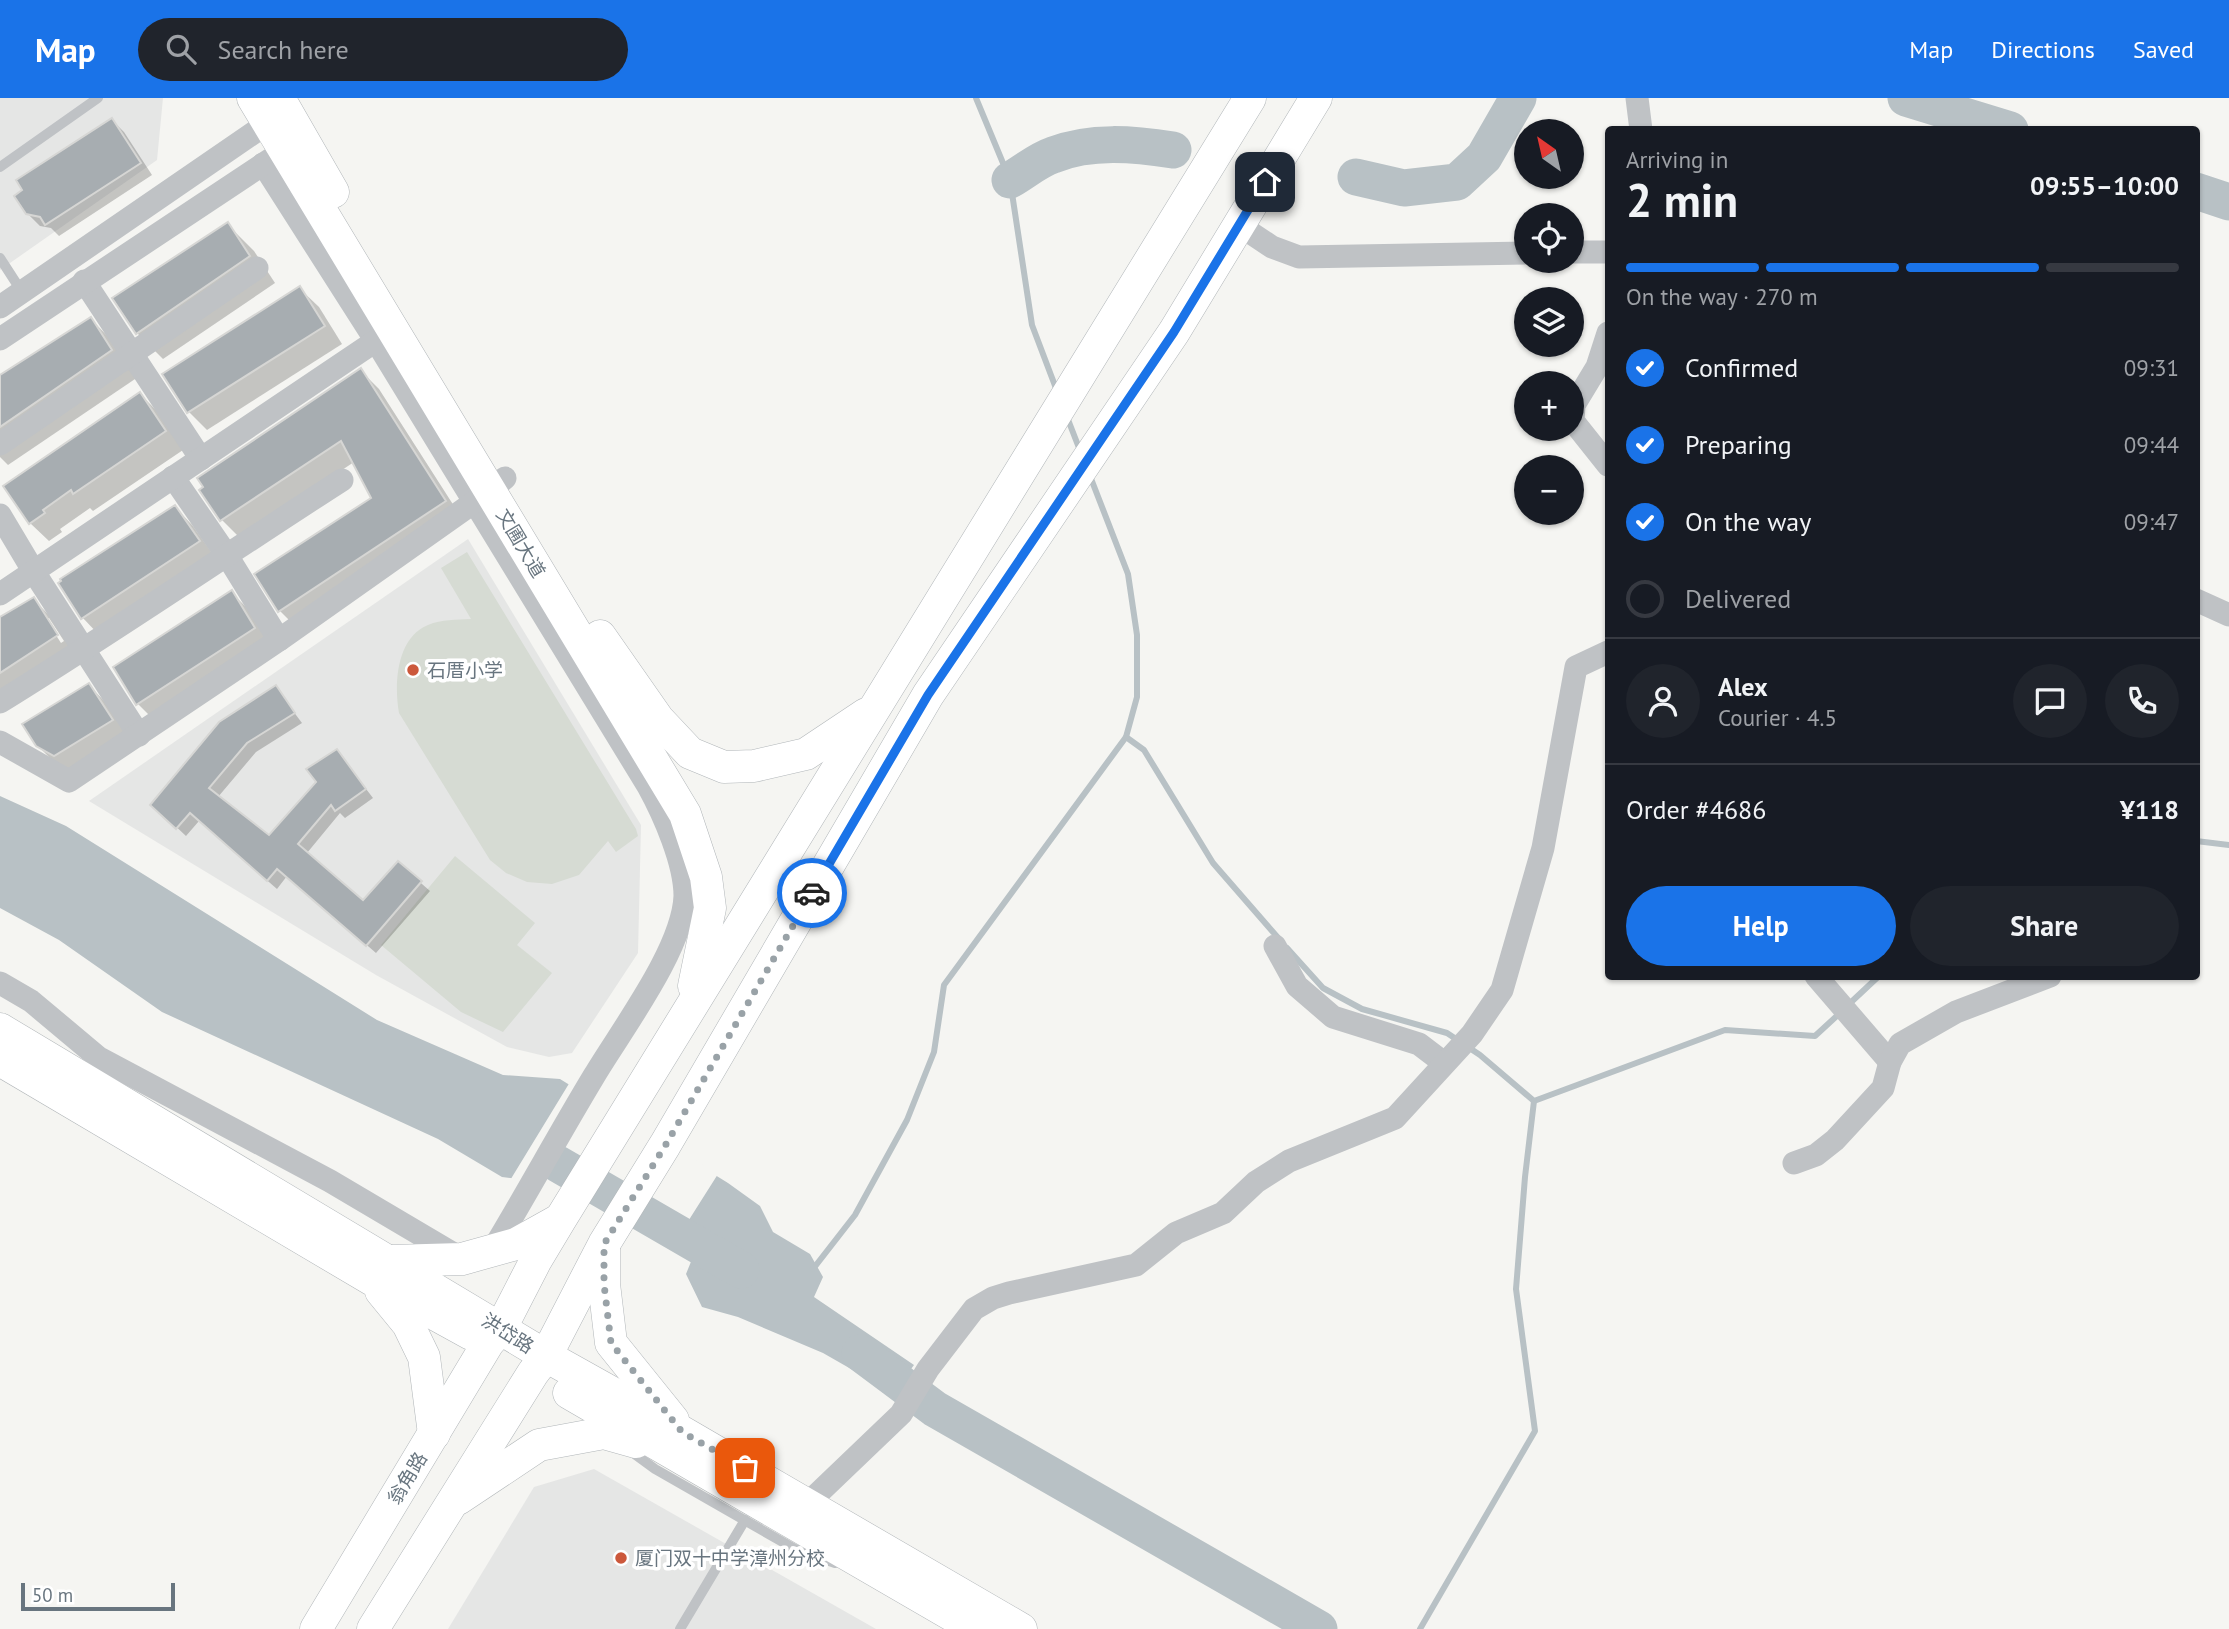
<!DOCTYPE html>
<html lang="en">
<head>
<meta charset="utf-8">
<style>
  :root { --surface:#171b24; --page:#20242c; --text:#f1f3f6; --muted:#9ea1a6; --line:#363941; --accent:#1a73e8 }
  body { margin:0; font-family:"PT Sans","Noto Sans SC",sans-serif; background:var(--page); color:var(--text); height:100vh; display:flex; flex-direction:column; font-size:26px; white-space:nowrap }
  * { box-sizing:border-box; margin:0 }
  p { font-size:23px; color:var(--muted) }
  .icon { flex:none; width:38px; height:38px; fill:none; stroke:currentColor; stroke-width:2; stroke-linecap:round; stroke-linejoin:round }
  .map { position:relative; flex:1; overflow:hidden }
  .side { position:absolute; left:1605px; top:28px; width:595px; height:854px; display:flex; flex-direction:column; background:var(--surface); border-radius:7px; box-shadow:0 2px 5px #0004 }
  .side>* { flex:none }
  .needle { width:46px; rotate:326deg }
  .tools { position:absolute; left:1514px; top:21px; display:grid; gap:14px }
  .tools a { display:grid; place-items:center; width:70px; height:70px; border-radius:50%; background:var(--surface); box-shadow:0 2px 5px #0004; font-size:35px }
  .scale { position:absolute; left:21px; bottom:18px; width:154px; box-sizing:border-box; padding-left:7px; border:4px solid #68757f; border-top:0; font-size:19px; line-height:24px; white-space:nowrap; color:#68757f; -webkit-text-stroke:5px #fff; paint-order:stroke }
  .pin { position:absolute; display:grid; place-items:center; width:60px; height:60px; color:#fff; margin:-30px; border-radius:14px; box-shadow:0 4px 10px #0006 }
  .courier { position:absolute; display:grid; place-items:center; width:70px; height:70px; margin:-35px; border:5px solid #1a73e8; border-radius:50%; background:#fff; color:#222; box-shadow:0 2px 9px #0007 }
  .summary em { font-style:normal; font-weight:600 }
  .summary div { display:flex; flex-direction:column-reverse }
  .summary { display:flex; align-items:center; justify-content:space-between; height:119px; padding:0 21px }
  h1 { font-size:46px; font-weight:600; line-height:52px }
  .bar { display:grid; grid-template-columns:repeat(4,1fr); gap:10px 7px; align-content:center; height:84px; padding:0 21px }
  .bar i { height:9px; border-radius:5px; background:var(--line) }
  .bar .on { background:var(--accent) }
  .bar p { grid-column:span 4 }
  .line { display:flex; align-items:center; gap:18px; padding:0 21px; border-top:2px solid var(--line) }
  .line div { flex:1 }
  .round { display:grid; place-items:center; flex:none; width:74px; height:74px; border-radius:37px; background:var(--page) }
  ol { padding:0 21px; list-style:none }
  li { display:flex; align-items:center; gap:21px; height:77px }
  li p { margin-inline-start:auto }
  li .icon { padding:7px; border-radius:50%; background:var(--accent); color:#fff; stroke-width:4 }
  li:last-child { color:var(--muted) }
  li i { width:38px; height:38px; border:4px solid var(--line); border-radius:50% }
  .primary-button { display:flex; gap:14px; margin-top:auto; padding:14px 21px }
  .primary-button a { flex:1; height:80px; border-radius:42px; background:var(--accent); color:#fff; font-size:28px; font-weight:600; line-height:80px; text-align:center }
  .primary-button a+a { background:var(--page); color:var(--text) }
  header { display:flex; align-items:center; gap:42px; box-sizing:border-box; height:98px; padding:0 35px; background:var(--accent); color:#fff }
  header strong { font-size:33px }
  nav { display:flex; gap:38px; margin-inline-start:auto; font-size:24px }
  .search { width:490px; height:63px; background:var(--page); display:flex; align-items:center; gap:18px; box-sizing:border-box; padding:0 24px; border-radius:38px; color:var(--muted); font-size:26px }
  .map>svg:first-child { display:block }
  .built { fill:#e5e6e5 }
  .green { fill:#d6dbd3 }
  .water { fill:#b8c1c5 }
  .pier { fill:#f5f5f2 }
  .shadow { fill:#0003; fill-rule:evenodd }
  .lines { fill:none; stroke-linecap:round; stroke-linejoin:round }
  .stream { stroke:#b8c1c5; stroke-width:6 }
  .river { stroke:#b8c1c5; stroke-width:37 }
  .building { fill:#a7adb1; stroke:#d6d6d4; stroke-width:2 }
  .secondary-casing { stroke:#b1b6b9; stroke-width:33 }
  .service { stroke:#bfc2c5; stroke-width:10 }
  .minor { stroke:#bfc2c5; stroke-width:23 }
  .secondary { stroke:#fff; stroke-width:32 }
  .done { stroke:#99a2a7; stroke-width:7; stroke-dasharray:0 12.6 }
  .route { stroke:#1a73e8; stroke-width:9 }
  .poi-dot { fill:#cc583b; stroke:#fff; stroke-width:2.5 }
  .labels { text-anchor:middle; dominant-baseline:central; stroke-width:7; stroke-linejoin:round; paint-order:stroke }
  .street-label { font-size:19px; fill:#68757f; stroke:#fff }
  .poi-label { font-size:19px; fill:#68757f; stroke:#fff; text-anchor:start }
</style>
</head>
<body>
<header>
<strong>Map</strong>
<div class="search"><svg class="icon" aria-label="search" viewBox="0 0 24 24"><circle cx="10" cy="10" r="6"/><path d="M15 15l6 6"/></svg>Search here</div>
<nav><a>Map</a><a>Directions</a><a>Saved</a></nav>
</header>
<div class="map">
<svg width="2229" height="1531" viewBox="0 0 2229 1531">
  <rect width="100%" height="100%" fill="#f5f5f2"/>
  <g class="built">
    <polygon points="0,0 163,0 157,62 0,172"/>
    <polygon points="468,441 641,727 638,855 572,955 549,959 507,949 376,877 89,703"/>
    <polygon points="594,1371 876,1531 448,1531 534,1389"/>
  </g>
  <g class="green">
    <path d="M467,454L636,731L638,738L616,754L608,743L579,777L552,786L527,784L506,775L490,762L399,615C394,587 396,540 428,527C442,521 456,522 471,521L441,470Z"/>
    <polygon points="455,758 535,825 517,847 552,875 503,934 461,914 381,847"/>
  </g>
  <polygon class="water" points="0,698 66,728 377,922 503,977 560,981 728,1085 760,1108 773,1134 810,1156 823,1179 814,1199 914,1267 893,1295 823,1255 738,1219 702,1209 686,1176 699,1144 619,1092 502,1079 438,1041 162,914 59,842 0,810"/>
  <polygon class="pier" points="570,984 718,1076 680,1136 617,1095 509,1084"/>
  <g class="shadow">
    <polygon points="112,22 124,34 152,77 59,138 51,130 40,128 27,115"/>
    <polygon points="228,127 254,153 275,185 163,261 137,235"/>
    <polygon points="300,191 319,209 342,246 207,332 189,314"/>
    <polygon points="91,221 117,248 138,279 8,367 0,359 0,279"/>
    <polygon points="360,272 379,291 463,422 298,531 280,513 257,476 374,400 354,364 240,440 221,421"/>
    <polygon points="140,296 158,314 183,352 93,413 90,410 60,431 62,434 49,443 30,425 5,389"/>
    <polygon points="175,409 193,428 217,462 100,538 82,519"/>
    <polygon points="232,495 250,513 272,549 156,624 138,606"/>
    <path d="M33,501L52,520L75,556L0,605V521ZM45,520H49L64,543L61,545Z"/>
    <polygon points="89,587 107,606 130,641 74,676 56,666 37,647"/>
    <polygon points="275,589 302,625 256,654 218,699 269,740 318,684 337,653 373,700 345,720 340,715 307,755 364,805 398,765 430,793 376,855 287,778 277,791 199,723 186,738 153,707"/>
  </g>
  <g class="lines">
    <g class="stream">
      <polyline points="976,0 1010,82 1032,227 1057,293"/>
      <polyline points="1067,319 1081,355"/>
      <polyline points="1126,639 1144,652 1213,765 1280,842"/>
      <polyline points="2196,743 2229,747"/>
      <polyline points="1287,850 1323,890 1362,911 1447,935 1480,957 1534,1003 1725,932 1815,938 1840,915"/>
      <polyline points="1848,907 1879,878"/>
      <polyline points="813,1171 855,1117 907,1022 934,954 944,887 1126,639 1137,599 1137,537 1128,476 1090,378"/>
      <polyline points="1420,1531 1535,1333 1516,1191 1525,1079 1534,1003"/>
    </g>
    <g class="river">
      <polyline points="1906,0 2010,32"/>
      <polyline points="1356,79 1404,90 1457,84 1484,59 1518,0"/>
      <path d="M1010,82C1024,74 1038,62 1053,57C1091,42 1134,46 1173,52"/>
      <polyline points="2196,93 2229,104"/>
      <polyline points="558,1066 741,1172"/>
      <polyline points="860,1255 935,1311 1319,1531"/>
    </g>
  </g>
  <g class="building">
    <polygon points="112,20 141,65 45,127 40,119 26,116 14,98 22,92 16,82"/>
    <polygon points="228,124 250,158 136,236 112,200"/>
    <polygon points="300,188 325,228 187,315 162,276"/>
    <polygon points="91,219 112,252 0,329 0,277"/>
    <polygon points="361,270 446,403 278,514 254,476 371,400 341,343 220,423 199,392 203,389 197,380"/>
    <polygon points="140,294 166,333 73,396 71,392 43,412 45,415 29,426 3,388"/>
    <polygon points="175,407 200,443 81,521 58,485 61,483 60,481"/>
    <polygon points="232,492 255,530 136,607 113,569"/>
    <polygon points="34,499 58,537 0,575 0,519"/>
    <polygon points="89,585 113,622 54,658 36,648 22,626"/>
    <polygon points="276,587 295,615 247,645 209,690 269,737 316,684 306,671 337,651 366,691 335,713 331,707 298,746 363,802 398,763 422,783 366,848 277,771 267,783 190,715 176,731 150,707 219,624"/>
  </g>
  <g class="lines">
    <defs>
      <g id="secondary">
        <polyline points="253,0 685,716 706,779 710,810 694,888"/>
        <polyline points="279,0 333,94"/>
        <polyline points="600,538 658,621 690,655 724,669 754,668 806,656 866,616"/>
        <polyline points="0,931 546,1258 682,1334 1021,1531"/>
        <polyline points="0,962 371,1181 471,1236"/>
        <polyline points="604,1151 604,1186 611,1245 673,1322"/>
        <polyline points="391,1163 462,1161 516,1146 559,1122"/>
        <polyline points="381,1193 408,1226 424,1259 434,1336"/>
        <polyline points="569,1295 976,1531"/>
        <polyline points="458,1401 539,1347 604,1335 636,1344"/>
        <polyline points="316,1531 488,1245 501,1230 536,1162 560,1122 1250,0"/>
        <polyline points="373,1531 533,1275 546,1258 604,1146 665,1047 928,597 1174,234 1316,0"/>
      </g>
    </defs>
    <use href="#secondary" class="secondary-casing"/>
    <g class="service">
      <polyline points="0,69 98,0"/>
      <polyline points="0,160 22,194"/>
      <polyline points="629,1352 655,1371 795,1451 835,1465"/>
      <polyline points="680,1531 745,1422"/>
    </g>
    <g class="minor">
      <polyline points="1637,0 1641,32"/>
      <path d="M263,66L376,243L648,688C664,717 685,765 685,798C683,851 622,931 594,978C559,1036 527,1095 492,1153"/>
      <polyline points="1239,127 1272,149 1299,159 1526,155"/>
      <polyline points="1572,154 1608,154"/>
      <polyline points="84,183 201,361"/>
      <polyline points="0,209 281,16"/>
      <polyline points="1608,235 1597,269 1574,307 1573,323 1608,367"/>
      <polyline points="0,241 274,59"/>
      <polyline points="0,346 257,170"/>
      <polyline points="173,379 226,456 279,542"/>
      <polyline points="0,417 34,474 139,637"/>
      <polyline points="0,496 389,234"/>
      <polyline points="2196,502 2229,517"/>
      <path d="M0,604C115,533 227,456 342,382"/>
      <polyline points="0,644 69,683 279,542 490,393 505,380"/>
      <polyline points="1275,848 1297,888 1333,919 1419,946 1444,965"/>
      <polyline points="1816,878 1890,964"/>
      <polyline points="0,885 31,903 99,960 330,1083 462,1161"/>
      <polyline points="1794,1065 1816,1057 1835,1042 1883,990 1890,964 1900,946 1956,914 2050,878"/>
      <polyline points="807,1406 901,1316 928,1271 974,1211 993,1200 1009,1195 1136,1167 1176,1135 1223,1115 1256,1084 1289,1063 1395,1020 1472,936 1502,892 1543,750 1576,569 1608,554"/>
    </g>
    <use href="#secondary" class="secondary"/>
  </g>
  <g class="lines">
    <polyline class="done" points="745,1370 682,1334 611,1245 604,1186 604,1146 665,1048 812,795"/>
    <polyline class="route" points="812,795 928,597 1174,234 1265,84"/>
  </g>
  <g class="poi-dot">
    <circle cx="413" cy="572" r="7"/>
    <circle cx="621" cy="1460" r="7"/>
  </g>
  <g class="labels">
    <g class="street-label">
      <text transform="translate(521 445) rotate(59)">文圃大道</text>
      <text transform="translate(508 1235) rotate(32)">洪岱路</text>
      <text transform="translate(407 1380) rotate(-59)">翁角路</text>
    </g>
    <g class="poi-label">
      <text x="427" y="572">石厝小学</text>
      <text x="635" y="1460">厦门双十中学漳州分校</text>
    </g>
  </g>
</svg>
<div class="tools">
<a><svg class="needle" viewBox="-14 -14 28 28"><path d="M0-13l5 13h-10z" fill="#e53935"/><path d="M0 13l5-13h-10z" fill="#9ea1a6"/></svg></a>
<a><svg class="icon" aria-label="locate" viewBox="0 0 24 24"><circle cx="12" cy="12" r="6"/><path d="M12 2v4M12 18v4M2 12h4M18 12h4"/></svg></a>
<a><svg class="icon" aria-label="layers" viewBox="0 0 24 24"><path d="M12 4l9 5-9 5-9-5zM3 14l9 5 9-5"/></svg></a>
<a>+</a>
<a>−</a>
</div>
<div class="scale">50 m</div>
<div class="pin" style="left:745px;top:1370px;background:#ea580c"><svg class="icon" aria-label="bag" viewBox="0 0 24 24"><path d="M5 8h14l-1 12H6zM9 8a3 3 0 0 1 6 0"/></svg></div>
<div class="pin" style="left:1265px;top:84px;background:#1f2937"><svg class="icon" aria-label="home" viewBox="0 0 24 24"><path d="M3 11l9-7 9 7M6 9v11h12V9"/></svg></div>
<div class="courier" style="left:812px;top:795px"><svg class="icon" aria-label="car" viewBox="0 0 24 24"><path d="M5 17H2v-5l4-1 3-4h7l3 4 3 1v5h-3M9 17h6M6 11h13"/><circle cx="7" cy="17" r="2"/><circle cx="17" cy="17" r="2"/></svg></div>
<section class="side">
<div class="summary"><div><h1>2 min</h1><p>Arriving in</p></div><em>09:55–10:00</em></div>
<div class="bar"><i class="on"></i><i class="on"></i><i class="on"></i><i></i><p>On the way · 270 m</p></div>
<ol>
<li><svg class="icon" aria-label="check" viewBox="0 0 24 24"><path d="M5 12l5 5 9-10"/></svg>Confirmed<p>09:31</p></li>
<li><svg class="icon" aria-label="check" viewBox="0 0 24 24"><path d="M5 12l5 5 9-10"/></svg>Preparing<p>09:44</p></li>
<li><svg class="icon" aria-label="check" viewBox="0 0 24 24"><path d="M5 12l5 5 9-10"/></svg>On the way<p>09:47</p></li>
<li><i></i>Delivered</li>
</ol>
<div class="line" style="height:126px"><a class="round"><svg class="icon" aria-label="person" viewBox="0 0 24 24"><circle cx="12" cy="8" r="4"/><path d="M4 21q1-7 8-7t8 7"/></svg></a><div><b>Alex</b><p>Courier · 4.5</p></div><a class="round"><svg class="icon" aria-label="chat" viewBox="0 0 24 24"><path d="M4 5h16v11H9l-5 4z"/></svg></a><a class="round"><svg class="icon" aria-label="phone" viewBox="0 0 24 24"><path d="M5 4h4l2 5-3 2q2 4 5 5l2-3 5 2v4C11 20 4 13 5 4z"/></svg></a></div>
<div class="line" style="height:91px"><div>Order #4686</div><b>¥118</b></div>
<div class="primary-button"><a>Help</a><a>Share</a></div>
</section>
</div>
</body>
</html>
